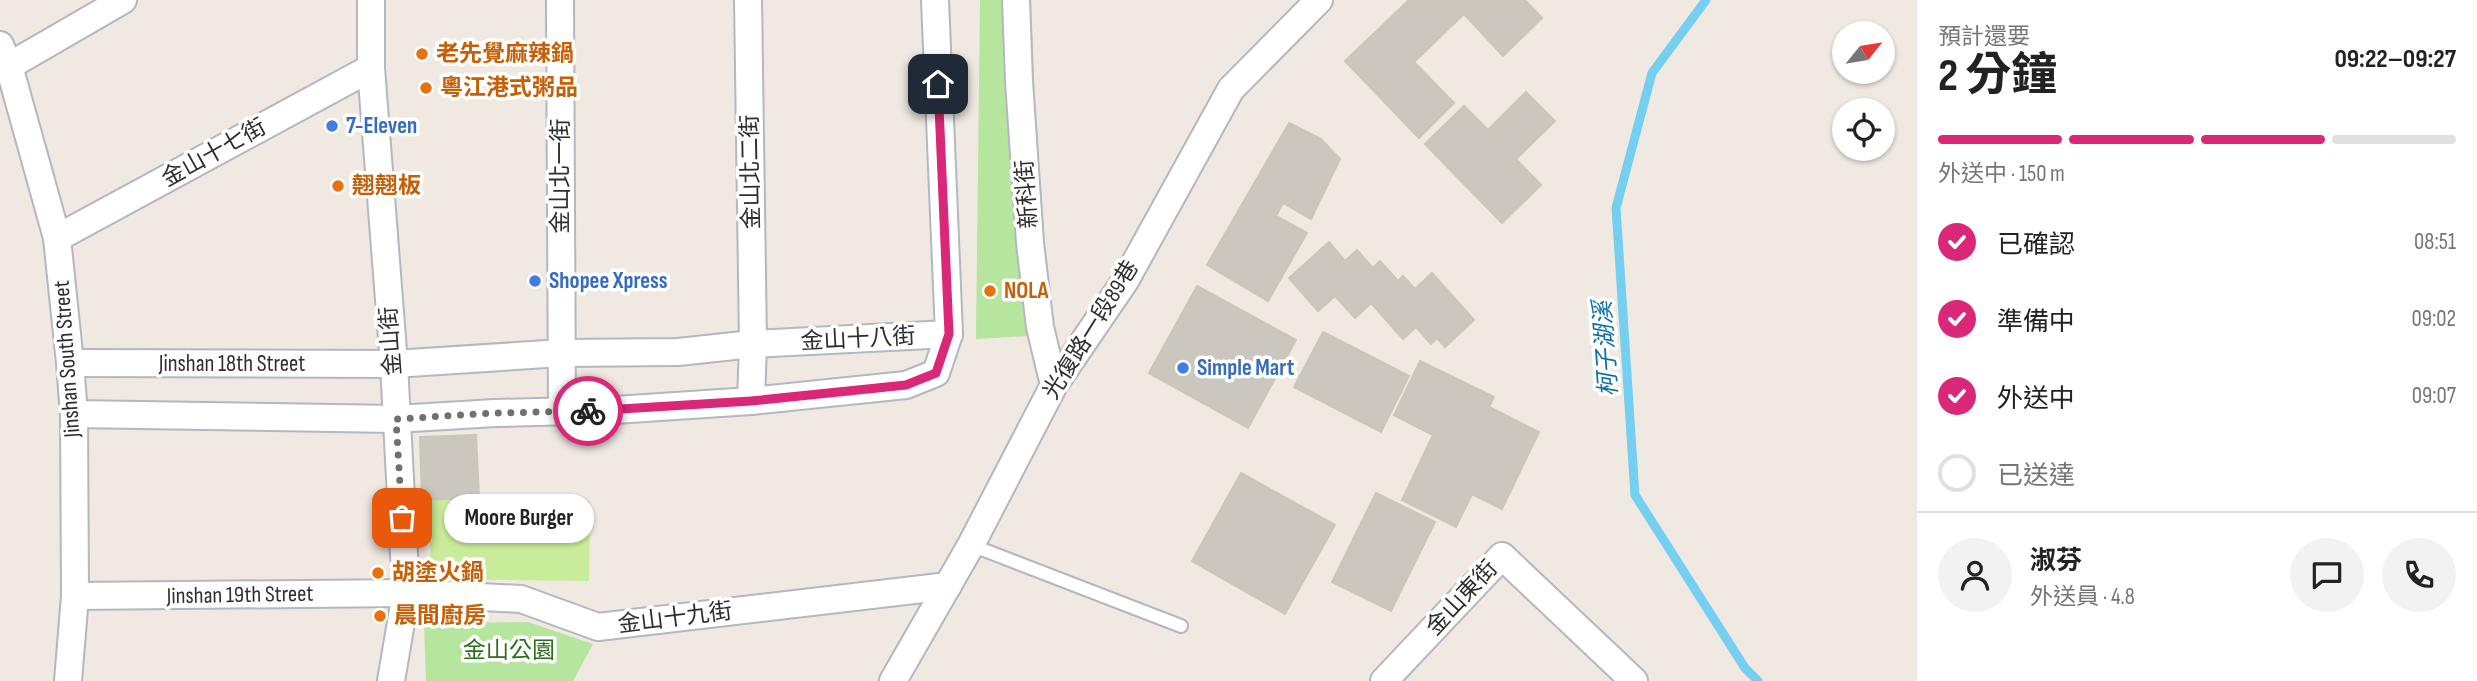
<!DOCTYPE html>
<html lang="zh-TW">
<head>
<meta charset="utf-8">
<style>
  :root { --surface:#fff; --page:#f2f2f2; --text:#222; --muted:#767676; --line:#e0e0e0; --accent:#db2777 }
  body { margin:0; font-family:"Sofia Sans Condensed","Noto Sans TC",sans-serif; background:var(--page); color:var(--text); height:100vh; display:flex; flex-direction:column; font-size:26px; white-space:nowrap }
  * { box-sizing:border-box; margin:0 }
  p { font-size:23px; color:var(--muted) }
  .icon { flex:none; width:38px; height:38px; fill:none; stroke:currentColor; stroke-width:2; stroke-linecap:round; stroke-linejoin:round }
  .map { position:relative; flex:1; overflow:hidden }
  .drawer { display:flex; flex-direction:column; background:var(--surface); width:560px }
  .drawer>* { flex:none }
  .needle { width:46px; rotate:60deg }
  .tools { position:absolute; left:1832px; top:21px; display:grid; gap:14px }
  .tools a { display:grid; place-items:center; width:63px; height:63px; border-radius:50%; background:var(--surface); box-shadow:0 2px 5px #0004; font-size:35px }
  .pin { position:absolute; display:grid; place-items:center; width:60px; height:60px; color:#fff; margin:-30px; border-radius:14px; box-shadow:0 4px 10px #0006 }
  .courier { position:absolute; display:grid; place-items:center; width:70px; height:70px; margin:-35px; border:5px solid #db2777; border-radius:50%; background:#fff; color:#222; box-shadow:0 2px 9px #0007 }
  .bubble { position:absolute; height:49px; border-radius:24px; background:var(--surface); box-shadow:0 2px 5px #0004; font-size:23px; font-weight:700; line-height:49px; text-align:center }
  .summary em { font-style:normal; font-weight:700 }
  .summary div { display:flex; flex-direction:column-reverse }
  .summary { display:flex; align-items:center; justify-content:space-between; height:119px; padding:0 21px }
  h1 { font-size:46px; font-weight:700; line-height:52px }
  .bar { display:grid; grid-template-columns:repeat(4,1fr); gap:10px 7px; align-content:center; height:84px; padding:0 21px }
  .bar i { height:9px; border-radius:5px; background:var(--line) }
  .bar .current { background:var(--accent) }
  .bar p { grid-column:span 4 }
  .line { display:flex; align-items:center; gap:18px; padding:0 21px; border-top:2px solid var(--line) }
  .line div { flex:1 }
  .round { display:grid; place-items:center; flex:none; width:74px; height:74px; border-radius:37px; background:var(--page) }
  ol { padding:0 21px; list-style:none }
  li { display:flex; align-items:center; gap:21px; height:77px }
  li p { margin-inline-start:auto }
  li .icon { padding:7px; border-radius:50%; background:var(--accent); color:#fff; stroke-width:4 }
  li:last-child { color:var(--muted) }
  li i { width:38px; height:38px; border:4px solid var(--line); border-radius:50% }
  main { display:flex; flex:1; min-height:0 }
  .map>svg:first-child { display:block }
  .green { fill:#b6e59e }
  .pitch { fill:#c9ec9a }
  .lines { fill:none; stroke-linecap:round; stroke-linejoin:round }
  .stream { stroke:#75cff0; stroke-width:9 }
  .building { fill:#cbc7bf; stroke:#cbc5ba; stroke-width:2 }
  .service-casing { stroke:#b4b7c1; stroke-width:16 }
  .minor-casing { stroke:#b4b7c1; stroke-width:30 }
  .service { stroke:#fff; stroke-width:12 }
  .minor { stroke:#fff; stroke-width:26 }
  .done { stroke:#726f6d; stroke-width:7; stroke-dasharray:0 12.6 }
  .route { stroke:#db2777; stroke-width:9 }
  .food-dot { fill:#e8710a; stroke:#fff; stroke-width:2.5 }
  .shop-dot { fill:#3f7fe0; stroke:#fff; stroke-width:2.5 }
  .labels { text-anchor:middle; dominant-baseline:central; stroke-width:7; stroke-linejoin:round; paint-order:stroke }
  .food-label { font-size:23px; font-weight:bold; fill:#c56008; stroke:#fff; text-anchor:start }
  .shop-label { font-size:23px; font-weight:bold; fill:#366cbe; stroke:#fff; text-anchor:start }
  .street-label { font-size:23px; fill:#2e2e2e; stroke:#fff }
  .park-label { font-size:23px; fill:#2c6e1b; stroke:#fff }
  .water-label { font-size:24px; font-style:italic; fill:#0d6fa3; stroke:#fff }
</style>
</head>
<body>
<main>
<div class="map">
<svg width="1917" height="681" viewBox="0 0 1917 681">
  <rect width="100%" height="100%" fill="#efe9e1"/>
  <g class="green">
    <polygon points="980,0 1031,0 1044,335 976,339"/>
    <polygon points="528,622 593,644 573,681 426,681 424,623"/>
  </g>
  <polygon class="pitch" points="429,500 590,501 589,581 431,579"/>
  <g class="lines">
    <polyline class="stream" points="1706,0 1652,73 1616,208 1635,495 1745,668 1758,681"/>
  </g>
  <g class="building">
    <polygon points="1409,0 1525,0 1542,18 1503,56 1464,14 1414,62 1454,103 1419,138 1345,61"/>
    <polygon points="1526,92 1555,121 1516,159 1541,185 1502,223 1425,144 1464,106 1488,130"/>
    <polygon points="1289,123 1321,139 1340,159 1311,219 1283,203 1276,216 1307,233 1268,301 1207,265"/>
    <polygon points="1329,242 1345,261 1357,250 1373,268 1380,261 1398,281 1403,276 1415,289 1432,273 1474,320 1445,347 1437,338 1431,344 1416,327 1403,339 1371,303 1355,318 1335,296 1318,311 1289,278"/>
    <polygon points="1197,286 1296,340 1248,428 1149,373"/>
    <polygon points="1323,332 1409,376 1381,432 1294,387"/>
    <polygon points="1420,361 1494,397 1489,407 1539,432 1502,509 1472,494 1456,527 1402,500 1433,435 1394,415"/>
    <polygon points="476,435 479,498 422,500 420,437"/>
    <polygon points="1241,473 1335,525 1285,614 1192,561"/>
    <polygon points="1376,493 1435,522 1391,611 1332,582"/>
  </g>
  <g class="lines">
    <defs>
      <polyline id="service" points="971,545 1181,626"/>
      <g id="minor">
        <polyline points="371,0 371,68 394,364 406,593 391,681"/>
        <polyline points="560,0 562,412"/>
        <polyline points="748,0 753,344 751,401"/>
        <polyline points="1016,0 1019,81 1030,243 1040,327 1054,385"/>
        <polyline points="0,45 9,66 57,238 70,363 74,414 75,596 68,681"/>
        <polyline points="9,66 123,0"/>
        <polyline points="57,238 371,68"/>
        <polyline points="70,363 394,364 562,353 678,352 753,344 949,334"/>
        <polyline points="74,414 396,419 495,413 615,410 751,401 906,385 936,373 949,334 935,0"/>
        <polyline points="75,596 406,593 521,599 598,627 948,586"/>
        <polyline points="893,681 971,545 1054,385 1125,281 1231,89 1319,0"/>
        <polyline points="1384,681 1502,556 1634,681"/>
      </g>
    </defs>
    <use href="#service" class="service-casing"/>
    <use href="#minor" class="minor-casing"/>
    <use href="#service" class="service"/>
    <use href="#minor" class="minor"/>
  </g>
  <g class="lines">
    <polyline class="done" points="402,518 396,419 495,413 588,411"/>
    <polyline class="route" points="588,411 751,401 906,385 936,373 949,334 938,84"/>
  </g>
  <g class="food-dot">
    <circle cx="422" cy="54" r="7"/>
    <circle cx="426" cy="88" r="7"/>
    <circle cx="338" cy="186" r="7"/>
    <circle cx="990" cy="291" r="7"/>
    <circle cx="378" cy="573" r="7"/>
    <circle cx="380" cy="616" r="7"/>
  </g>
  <g class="shop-dot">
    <circle cx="332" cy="126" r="7"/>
    <circle cx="535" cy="281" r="7"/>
    <circle cx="1183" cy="368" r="7"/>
  </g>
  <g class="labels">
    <g class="food-label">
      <text x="436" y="54">老先覺麻辣鍋</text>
      <text x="440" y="88">粵江港式粥品</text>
      <text x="352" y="186">翹翹板</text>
      <text x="1004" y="291">NOLA</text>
      <text x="392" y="573">胡塗火鍋</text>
      <text x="394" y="616">晨間廚房</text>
    </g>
    <g class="shop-label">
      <text x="346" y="126">7-Eleven</text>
      <text x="549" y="281">Shopee Xpress</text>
      <text x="1197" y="368">Simple Mart</text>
    </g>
    <g class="street-label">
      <text transform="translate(214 153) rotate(-29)">金山十七街</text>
      <text transform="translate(751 172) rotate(-91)">金山北二街</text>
      <text transform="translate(561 176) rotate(-90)">金山北一街</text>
      <text transform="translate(1027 194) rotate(-94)">新科街</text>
      <text transform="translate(1091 330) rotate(-58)">光復路一段89巷</text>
      <text transform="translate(858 339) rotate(-3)">金山十八街</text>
      <text transform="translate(391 341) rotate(-94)">金山街</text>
      <text transform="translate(67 359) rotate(-94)">Jinshan South Street</text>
      <text x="232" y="364">Jinshan 18th Street</text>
      <text transform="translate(240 595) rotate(-1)">Jinshan 19th Street</text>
      <text transform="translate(1462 598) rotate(-47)">金山東街</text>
      <text transform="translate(675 618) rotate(-7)">金山十九街</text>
    </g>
    <g class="park-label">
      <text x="509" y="651">金山公園</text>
    </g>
    <g class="water-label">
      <text transform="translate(1606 349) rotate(-94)">柯子湖溪</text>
    </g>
  </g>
</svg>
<div class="tools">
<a><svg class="needle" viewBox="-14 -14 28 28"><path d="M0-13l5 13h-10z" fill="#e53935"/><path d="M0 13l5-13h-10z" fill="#767676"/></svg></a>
<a><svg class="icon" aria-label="locate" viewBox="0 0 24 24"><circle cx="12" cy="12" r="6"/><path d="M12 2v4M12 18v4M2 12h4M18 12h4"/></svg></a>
</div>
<div class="pin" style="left:402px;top:518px;background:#ea580c"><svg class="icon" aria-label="bag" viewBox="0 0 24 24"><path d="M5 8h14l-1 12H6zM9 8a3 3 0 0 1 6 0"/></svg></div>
<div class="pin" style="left:938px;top:84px;background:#1f2937"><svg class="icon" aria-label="home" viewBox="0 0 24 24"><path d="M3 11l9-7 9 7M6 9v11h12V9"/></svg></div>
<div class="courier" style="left:588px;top:411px"><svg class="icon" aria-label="bike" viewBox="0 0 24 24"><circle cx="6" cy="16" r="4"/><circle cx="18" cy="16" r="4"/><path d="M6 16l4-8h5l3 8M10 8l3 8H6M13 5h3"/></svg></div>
<div class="bubble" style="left:444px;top:494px;width:150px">Moore Burger</div>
</div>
<section class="drawer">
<div class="summary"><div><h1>2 分鐘</h1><p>預計還要</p></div><em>09:22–09:27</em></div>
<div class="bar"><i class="current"></i><i class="current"></i><i class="current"></i><i></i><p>外送中 · 150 m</p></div>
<ol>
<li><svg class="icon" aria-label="check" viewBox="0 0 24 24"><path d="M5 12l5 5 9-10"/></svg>已確認<p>08:51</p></li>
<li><svg class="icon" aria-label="check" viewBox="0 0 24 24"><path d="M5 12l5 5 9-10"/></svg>準備中<p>09:02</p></li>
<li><svg class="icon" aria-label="check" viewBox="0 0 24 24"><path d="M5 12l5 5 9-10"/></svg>外送中<p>09:07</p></li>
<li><i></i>已送達</li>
</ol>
<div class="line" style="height:126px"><a class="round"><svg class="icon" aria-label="person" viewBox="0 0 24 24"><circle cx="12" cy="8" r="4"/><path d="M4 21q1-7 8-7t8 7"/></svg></a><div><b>淑芬</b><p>外送員 · 4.8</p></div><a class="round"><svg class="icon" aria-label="chat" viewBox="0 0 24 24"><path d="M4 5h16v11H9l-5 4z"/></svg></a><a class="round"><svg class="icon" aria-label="phone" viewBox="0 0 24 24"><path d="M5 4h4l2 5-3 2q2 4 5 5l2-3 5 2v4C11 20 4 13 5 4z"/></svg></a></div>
</section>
</main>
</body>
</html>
